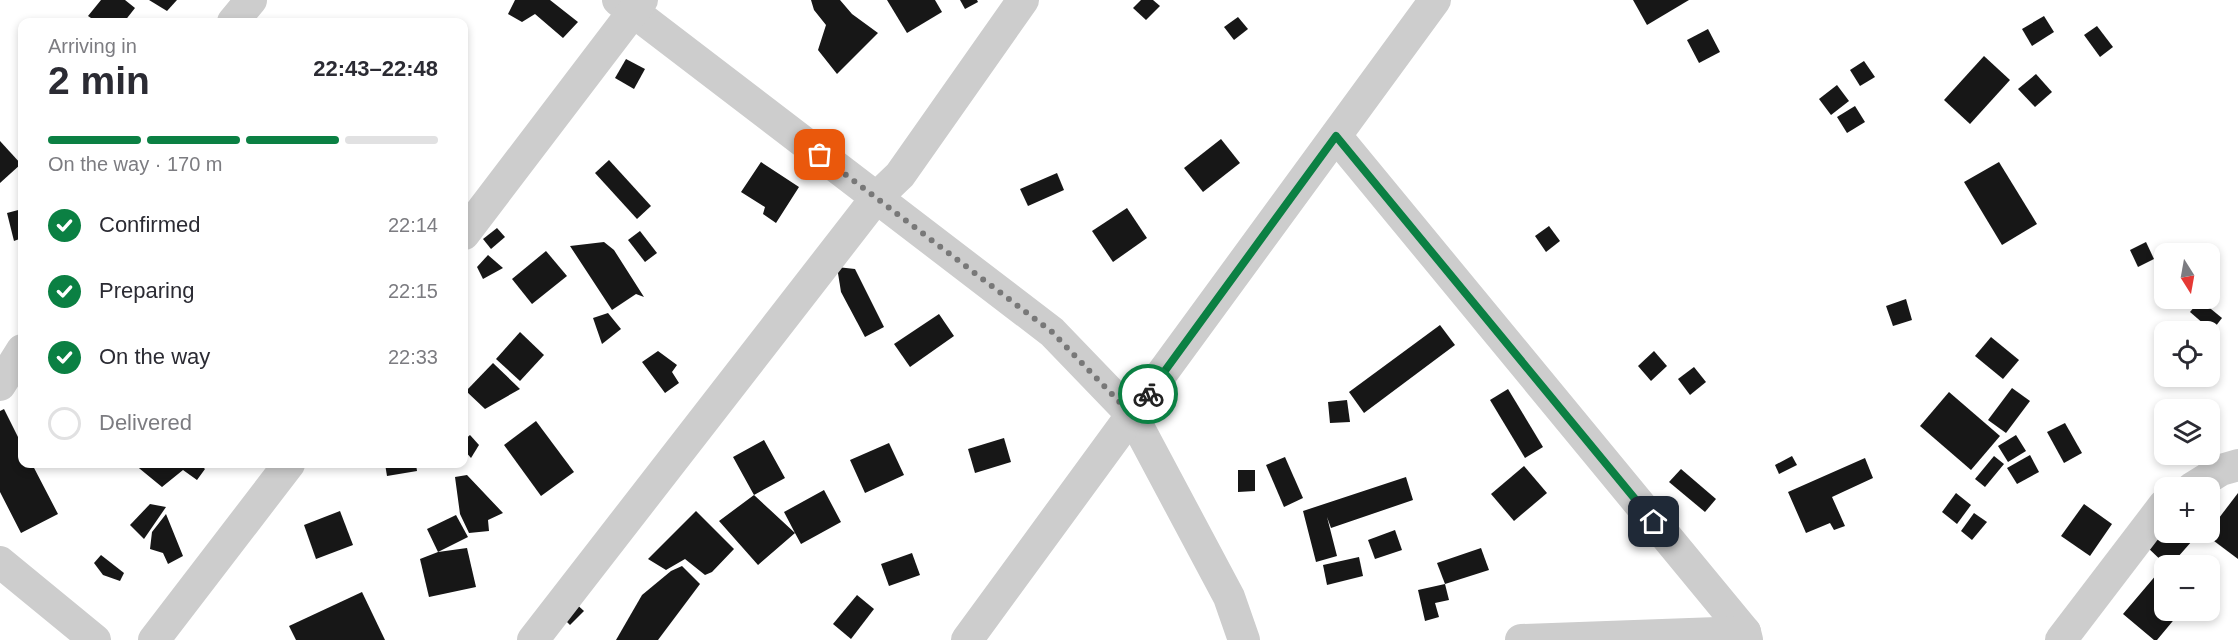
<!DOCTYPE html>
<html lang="en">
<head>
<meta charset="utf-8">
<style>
  :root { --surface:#fff; --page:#f7f7f7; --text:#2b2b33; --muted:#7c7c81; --line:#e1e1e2; --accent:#0b8043 }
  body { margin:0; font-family:Arial,sans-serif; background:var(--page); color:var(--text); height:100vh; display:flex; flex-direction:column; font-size:22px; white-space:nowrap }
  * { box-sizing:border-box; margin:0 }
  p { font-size:20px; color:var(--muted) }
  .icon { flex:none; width:33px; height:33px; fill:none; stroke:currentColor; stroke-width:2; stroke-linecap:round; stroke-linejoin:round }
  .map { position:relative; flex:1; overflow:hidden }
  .side { position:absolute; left:18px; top:18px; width:450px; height:450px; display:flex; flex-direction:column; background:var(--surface); border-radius:12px; box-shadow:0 3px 9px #0003 }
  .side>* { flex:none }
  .needle { width:39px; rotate:169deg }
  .fabs { position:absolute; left:2154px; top:243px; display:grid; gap:12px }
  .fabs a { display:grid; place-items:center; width:66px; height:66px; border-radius:12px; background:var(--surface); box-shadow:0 3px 9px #0003; font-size:30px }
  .pin { position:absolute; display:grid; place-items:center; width:51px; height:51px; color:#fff; margin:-26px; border-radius:12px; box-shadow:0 3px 9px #0006 }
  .courier { position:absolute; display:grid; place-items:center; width:60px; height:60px; margin:-30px; border:4px solid #0b8043; border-radius:50%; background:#fff; color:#222; box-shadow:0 2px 8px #0007 }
  .summary em { font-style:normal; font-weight:700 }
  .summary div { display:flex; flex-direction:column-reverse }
  .summary { display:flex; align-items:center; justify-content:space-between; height:102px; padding:0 30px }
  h1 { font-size:39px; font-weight:700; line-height:45px }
  .bar { display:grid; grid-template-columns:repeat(4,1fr); gap:9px 6px; align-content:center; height:72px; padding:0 30px }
  .bar i { height:8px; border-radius:4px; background:var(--line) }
  .bar .on { background:var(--accent) }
  .bar p { grid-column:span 4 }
  ol { padding:0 30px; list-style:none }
  li { display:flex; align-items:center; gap:18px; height:66px }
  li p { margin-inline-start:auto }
  li .icon { padding:6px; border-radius:50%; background:var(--accent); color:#fff; stroke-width:4 }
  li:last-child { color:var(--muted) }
  li i { width:33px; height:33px; border:3px solid var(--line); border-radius:50% }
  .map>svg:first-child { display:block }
  .building { fill:#171717 }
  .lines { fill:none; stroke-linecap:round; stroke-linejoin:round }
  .minor { stroke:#cdcdcd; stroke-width:32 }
  .done { stroke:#787878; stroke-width:6; stroke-dasharray:0 10.8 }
  .route { stroke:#0b8043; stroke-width:8 }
</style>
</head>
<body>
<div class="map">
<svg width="2238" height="640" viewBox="0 0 2238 640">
  <rect width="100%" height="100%" fill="#fff"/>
  <g class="building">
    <polygon points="101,0 125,0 135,8 124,22 97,22 88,16"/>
    <polygon points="149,0 177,0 167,11"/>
    <polygon points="515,0 550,0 578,22 563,38 535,14 522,22 508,14"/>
    <polygon points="811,0 840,0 852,14 878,33 837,74 818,50 826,25 814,10"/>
    <polygon points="887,0 935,0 942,12 907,33"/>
    <polygon points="960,0 977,0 978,2 965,9"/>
    <polygon points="1141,0 1153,0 1160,6 1146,20 1133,8"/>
    <polygon points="1633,0 1689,0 1647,25"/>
    <polygon points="2044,16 2054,32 2032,46 2022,29"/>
    <polygon points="1238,17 1248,29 1234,40 1224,27"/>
    <polygon points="2097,26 2113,47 2100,57 2084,35"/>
    <polygon points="1708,29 1720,52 1699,63 1687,40"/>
    <polygon points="1984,56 2010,80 1970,124 1944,100"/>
    <polygon points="626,59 645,69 634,89 615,78"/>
    <polygon points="1864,61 1875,77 1860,86 1850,70"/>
    <polygon points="2036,74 2052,92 2035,107 2018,89"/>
    <polygon points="1837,85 1849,101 1831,115 1819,99"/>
    <polygon points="1855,106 1865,122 1847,133 1837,117"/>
    <polygon points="1221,139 1240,163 1203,192 1184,168"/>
    <polygon points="0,141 21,164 0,183"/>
    <polygon points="609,160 651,206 637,219 595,173"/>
    <polygon points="761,162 799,187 776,223 763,214 765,207 741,192"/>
    <polygon points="1999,162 2037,224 2002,245 1964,182"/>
    <polygon points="1057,173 1064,190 1028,206 1020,189"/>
    <polygon points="1127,208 1147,238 1113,262 1092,231"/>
    <polygon points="22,209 22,238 14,241 7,213"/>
    <polygon points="1549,226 1560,241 1546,252 1535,236"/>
    <polygon points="497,228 505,237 491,249 483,239"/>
    <polygon points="640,231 657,253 645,262 628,240"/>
    <polygon points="604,242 614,250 644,297 636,294 612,310 570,246"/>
    <polygon points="2146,242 2154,259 2138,267 2130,250"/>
    <polygon points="546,251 567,276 532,304 512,279"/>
    <polygon points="488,255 503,268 483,279 477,267"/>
    <polygon points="837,267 855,269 884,327 865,337 841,292"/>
    <polygon points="1906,299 1912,320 1893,326 1886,306"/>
    <polygon points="2200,300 2222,318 2212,331 2190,312"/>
    <polygon points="608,313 621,329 602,344 593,318"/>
    <polygon points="939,314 954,336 910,367 894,344"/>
    <polygon points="1440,325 1455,345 1364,413 1349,392"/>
    <polygon points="520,332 544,355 520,381 496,359"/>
    <polygon points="1991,337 2019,360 2003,379 1975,356"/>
    <polygon points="658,351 677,365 672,372 679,383 665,393 642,362"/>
    <polygon points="1654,351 1667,366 1651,381 1638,366"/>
    <polygon points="493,363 520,389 485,409 466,391"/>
    <polygon points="1694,367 1706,382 1690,395 1678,379"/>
    <polygon points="2012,388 2030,401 2006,433 1988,420"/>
    <polygon points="1508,389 1543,447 1525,458 1490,400"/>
    <polygon points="1949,392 2000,436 1971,470 1920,426"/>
    <polygon points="1347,400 1350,422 1330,423 1328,402"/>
    <polygon points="4,409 22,445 22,464 32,464 58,514 21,533 0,492 0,411"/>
    <polygon points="536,421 574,472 541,496 504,445"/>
    <polygon points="2065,423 2082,453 2064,463 2047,432"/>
    <polygon points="470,435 479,445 471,458 464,450 464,440"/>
    <polygon points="2016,435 2026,451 2008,462 1998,446"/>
    <polygon points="1004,438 1011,462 975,473 968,449"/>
    <polygon points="764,440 785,478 754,495 795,533 784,512 824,490 841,522 801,544 795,533 758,565 719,521 754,495 733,457"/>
    <polygon points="889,443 904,475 865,493 850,460"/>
    <polygon points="2030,455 2039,472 2017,484 2007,468"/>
    <polygon points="1792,456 1797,465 1779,474 1775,465"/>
    <polygon points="1994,456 2004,464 1985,487 1975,479"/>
    <polygon points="1285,457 1303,498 1284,507 1266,465"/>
    <polygon points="1865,458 1873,478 1832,497 1845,526 1834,530 1830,523 1806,533 1788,492"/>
    <polygon points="134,464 200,464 205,469 197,480 183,470 162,487"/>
    <polygon points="385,464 416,464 417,471 387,476"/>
    <polygon points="1524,466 1547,493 1514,521 1491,494"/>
    <polygon points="1681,469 1716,499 1705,512 1669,482"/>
    <polygon points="1238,470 1255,470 1255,491 1238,492"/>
    <polygon points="467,475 503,513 488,520 489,531 469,533 460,514 455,477"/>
    <polygon points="1406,477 1413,500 1331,528 1327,517 1337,556 1316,562 1303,511"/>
    <polygon points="1956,493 1971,505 1957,524 1942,512"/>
    <polygon points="2238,493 2238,559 2206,535"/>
    <polygon points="150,504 166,507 144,539 130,525"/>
    <polygon points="2084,504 2112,524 2090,556 2061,536"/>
    <polygon points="340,511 353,545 316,559 304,525"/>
    <polygon points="696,511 734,549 712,572 705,575 685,559 666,570 648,559"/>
    <polygon points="1974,513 1987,522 1972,540 1961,531"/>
    <polygon points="166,514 183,556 168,564 163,553 150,549 152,532"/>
    <polygon points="456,515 468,537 438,552 427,529"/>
    <polygon points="2164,526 2164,532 2183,532 2192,541 2170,566 2167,566 2146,546"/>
    <polygon points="1395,530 1402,550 1375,559 1368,540"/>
    <polygon points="467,548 476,587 429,597 420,559 438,552"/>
    <polygon points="1481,548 1489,570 1445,584 1437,563"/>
    <polygon points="912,553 920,575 889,586 881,564"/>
    <polygon points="101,555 124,573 120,581 103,575 94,563"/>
    <polygon points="1359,557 1363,576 1327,585 1323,565"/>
    <polygon points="682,566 700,584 658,640 616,640 642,595 671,571"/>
    <polygon points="2157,574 2164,580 2164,610 2182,610 2157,640 2154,640 2123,614"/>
    <polygon points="1445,584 1449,600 1435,603 1439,617 1425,621 1418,590"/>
    <polygon points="362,592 385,640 296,640 289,626"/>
    <polygon points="857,595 874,609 851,639 833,624"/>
    <polygon points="573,601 584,611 570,625 560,615"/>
  </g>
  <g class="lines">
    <g class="minor">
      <polyline points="618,0 1052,332 1132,415 1229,597 1244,640"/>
      <polyline points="233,22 251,0"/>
      <polyline points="1336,136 1745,632 1747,640"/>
      <polyline points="464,234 642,0"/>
      <polyline points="0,385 22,350"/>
      <polyline points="2192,488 2221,470 2238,465"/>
      <polyline points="0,562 95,640"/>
      <polyline points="154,640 289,464"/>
      <polyline points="533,640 876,198 900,175 1023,0"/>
      <polyline points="967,640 1435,0"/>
      <polyline points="1521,640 1745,632"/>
      <polyline points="2061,640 2164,505"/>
    </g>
  </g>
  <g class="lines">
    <polyline class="done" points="820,155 1052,332 1132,415 1148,394"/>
    <polyline class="route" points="1148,394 1336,136 1654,522"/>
  </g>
</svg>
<div class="fabs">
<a><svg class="needle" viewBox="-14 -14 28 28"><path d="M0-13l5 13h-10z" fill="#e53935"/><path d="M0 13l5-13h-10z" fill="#7c7c81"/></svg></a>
<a><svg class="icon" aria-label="locate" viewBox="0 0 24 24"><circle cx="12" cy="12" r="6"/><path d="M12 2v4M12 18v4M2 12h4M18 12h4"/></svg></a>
<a><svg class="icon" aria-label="layers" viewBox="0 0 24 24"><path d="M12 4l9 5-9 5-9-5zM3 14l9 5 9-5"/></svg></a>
<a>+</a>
<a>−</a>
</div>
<div class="pin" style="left:820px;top:155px;background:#ea580c"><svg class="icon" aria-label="bag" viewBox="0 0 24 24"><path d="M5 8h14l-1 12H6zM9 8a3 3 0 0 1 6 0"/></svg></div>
<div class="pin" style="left:1654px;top:522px;background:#1f2937"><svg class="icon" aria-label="home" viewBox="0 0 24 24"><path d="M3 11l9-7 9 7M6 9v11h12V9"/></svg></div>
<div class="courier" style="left:1148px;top:394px"><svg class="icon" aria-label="bike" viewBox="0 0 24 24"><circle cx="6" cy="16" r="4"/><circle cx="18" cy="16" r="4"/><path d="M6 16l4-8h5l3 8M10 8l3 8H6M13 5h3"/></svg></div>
<section class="side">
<div class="summary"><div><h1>2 min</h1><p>Arriving in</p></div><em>22:43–22:48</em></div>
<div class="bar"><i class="on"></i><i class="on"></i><i class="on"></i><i></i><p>On the way · 170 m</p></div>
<ol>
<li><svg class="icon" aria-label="check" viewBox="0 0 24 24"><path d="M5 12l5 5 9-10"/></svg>Confirmed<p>22:14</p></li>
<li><svg class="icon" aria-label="check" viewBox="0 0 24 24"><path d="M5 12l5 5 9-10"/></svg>Preparing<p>22:15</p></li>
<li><svg class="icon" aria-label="check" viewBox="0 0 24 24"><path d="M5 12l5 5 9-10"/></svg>On the way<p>22:33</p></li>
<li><i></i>Delivered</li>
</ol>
</section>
</div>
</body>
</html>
